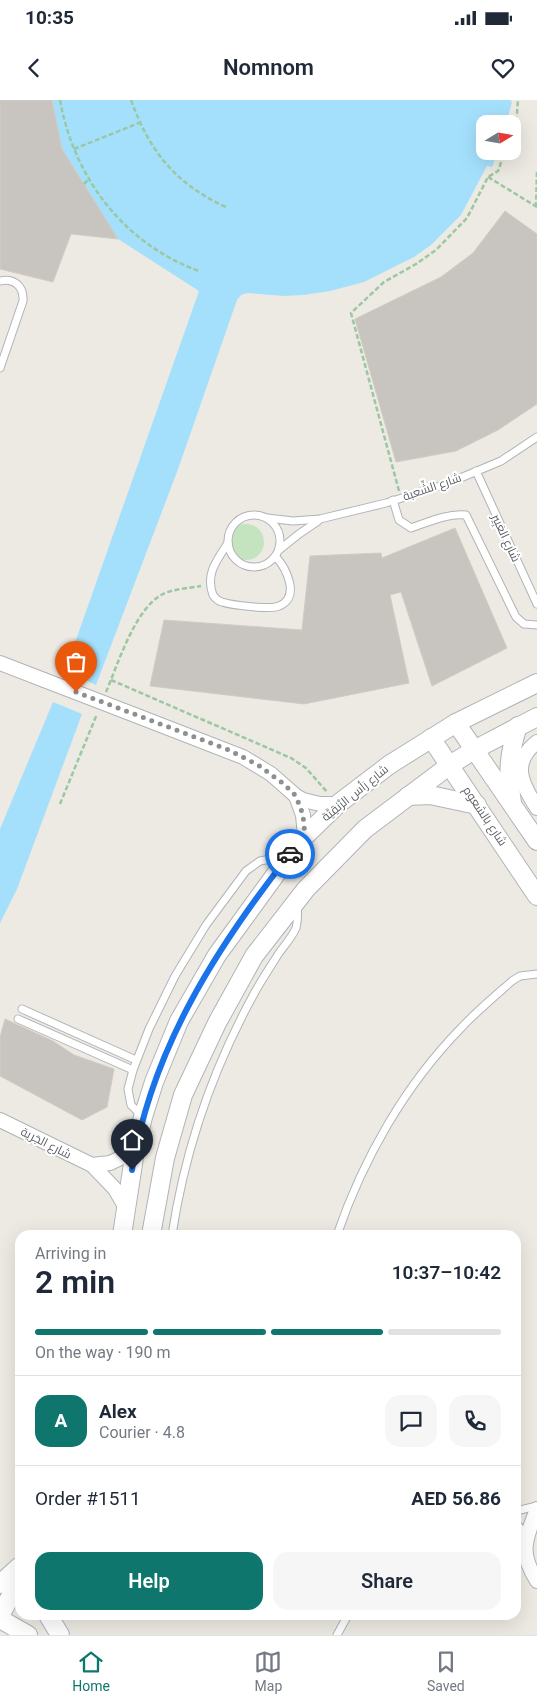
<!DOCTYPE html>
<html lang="en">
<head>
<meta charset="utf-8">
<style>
  :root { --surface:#fff; --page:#f6f6f7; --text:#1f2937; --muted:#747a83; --line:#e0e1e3; --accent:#0f766e }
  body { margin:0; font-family:Roboto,Cairo,sans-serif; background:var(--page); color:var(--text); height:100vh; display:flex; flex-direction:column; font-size:19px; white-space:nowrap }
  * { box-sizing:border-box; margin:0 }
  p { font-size:16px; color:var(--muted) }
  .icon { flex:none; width:28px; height:28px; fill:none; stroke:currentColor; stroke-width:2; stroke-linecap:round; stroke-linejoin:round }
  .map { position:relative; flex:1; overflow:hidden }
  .panel { position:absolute; left:15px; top:1130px; width:506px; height:390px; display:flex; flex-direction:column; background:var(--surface); border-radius:15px; box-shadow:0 5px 20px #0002 }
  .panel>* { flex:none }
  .needle { width:32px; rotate:79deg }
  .fabs { position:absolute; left:476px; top:15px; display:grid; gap:10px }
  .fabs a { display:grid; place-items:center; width:45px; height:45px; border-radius:10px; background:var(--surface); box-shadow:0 5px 20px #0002; font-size:25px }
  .pin { position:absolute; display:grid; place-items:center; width:42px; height:42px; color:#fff; margin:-51px -21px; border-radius:50% 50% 50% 0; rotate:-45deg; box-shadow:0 0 5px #0007 }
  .pin .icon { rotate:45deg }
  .courier { position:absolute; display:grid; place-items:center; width:50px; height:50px; margin:-25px; border:4px solid #1a73e8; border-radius:50%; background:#fff; color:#222; box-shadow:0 1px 6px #0007 }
  .overview em { font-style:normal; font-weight:600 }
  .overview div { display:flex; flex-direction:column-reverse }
  .overview { display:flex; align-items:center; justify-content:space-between; height:85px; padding:0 20px }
  h1 { font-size:32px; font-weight:600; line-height:38px }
  .bar { display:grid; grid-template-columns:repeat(4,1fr); gap:8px 5px; align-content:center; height:60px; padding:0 20px }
  .bar i { height:6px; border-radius:4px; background:var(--line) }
  .bar .current { background:var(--accent) }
  .bar p { grid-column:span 4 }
  .line { display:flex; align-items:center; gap:12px; padding:0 20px; border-top:1px solid var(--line) }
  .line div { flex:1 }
  .round { display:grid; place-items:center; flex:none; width:52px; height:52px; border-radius:15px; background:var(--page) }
  .cta { display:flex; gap:10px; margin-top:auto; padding:10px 20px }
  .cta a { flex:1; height:58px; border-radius:15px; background:var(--accent); color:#fff; font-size:20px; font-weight:600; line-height:58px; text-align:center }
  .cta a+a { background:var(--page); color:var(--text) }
  .status { display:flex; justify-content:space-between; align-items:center; height:35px; padding:0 25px; background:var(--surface); direction:ltr }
  .status svg { height:14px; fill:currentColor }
  header { display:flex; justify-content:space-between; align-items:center; height:65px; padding:0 20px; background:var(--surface); font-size:22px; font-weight:600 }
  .menu { display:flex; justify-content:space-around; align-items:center; height:70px; border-top:1px solid var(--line); background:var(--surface); font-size:14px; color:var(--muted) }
  .menu a { display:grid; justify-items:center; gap:2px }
  .menu .current { color:var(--accent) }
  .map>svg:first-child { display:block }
  .green { fill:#c4e4c0 }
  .water { fill:#a4e0fc }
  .building { fill:#c8c5c0; stroke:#d2cbc1 }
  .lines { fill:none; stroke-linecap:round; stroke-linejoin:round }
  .service-casing { stroke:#b0b4b8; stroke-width:9 }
  .minor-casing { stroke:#b0b4b8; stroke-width:16 }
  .tertiary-casing { stroke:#b0b4b8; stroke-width:20 }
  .path { stroke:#9bc7a2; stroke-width:2.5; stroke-dasharray:5 2.5; stroke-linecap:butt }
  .service { stroke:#fff; stroke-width:7 }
  .minor { stroke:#fff; stroke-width:14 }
  .tertiary { stroke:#fff; stroke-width:18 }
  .minor-bridge-casing { stroke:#b0b4b8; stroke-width:16; stroke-linecap:butt }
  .minor-bridge { stroke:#fff; stroke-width:14 }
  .done { stroke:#8e9090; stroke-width:5; stroke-dasharray:0 9 }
  .route { stroke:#1a73e8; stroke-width:6 }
  .labels { text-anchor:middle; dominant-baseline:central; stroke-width:4; stroke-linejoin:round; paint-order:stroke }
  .street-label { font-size:12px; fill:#5b5f63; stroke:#fff }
</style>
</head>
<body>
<div class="status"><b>10:35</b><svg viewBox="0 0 49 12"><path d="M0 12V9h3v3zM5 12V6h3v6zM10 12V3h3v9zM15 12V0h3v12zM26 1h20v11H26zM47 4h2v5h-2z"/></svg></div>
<header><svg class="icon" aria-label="back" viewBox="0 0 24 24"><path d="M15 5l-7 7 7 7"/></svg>Nomnom<svg class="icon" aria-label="heart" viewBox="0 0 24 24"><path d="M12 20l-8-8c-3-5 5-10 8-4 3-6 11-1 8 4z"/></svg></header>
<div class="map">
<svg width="537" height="1535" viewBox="0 0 537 1535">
  <rect width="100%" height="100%" fill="#edeae3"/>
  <circle class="green" cx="246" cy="442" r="18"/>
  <g class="water">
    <polygon points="52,0 510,0 512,2 506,24 485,24 485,51 498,51 492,67 487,66 461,115 431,145 414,157 364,182 330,191 303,195 283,196 247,193 241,195 237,200 177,372 96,585 65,571 199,191 118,139 62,49"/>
    <polygon points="53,602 82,614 17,789 0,823 0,729"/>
  </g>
  <g class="building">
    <polygon points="0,0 52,0 62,49 118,139 71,134 53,182 0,169"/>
    <polygon points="505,111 537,134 537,304 498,330 456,351 396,362 355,219 441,177 473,153"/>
    <polygon points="455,428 507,548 432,586 401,492 390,495 409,583 304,604 150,586 164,520 302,530 310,456 381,453 382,458"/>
    <polygon points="5,919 53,941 74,955 114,969 107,1007 82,1020 0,976 0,937"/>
  </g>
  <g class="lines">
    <defs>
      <g id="service">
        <path d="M0,181C14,178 24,186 23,201L0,268"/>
        <polyline points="476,371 537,504"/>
        <path d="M393,400L399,420L411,428C428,422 448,413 466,415L516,517L524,524L537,525"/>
        <circle cx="254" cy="441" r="26"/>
        <polyline points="267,418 293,421 320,419 386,403 446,384 501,361 537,337"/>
        <path d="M228,443C217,460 205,474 213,495C215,498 218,501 222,502C231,505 271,510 279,506C301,497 286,468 276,457"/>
        <polyline points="279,450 299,434 318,421"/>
        <polyline points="22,909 136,960"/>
        <polyline points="18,919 133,970"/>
        <polyline points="143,1017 131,1005 128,989 133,970 149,929 175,876 206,825 246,771 260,761 286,756"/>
        <path d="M172,1135C185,1049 213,968 255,892C262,879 271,866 279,853C285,845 292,837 296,828C298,820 298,813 297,805"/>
        <path d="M337,1135C363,1059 405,985 462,927C477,911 495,896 512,881L520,876L537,874"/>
        <polyline points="516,1411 537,1406"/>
        <polyline points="516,1423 527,1436"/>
        <polyline points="337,1535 348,1515"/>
      </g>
      <g id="minor">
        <polyline points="0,563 44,580"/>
        <polyline points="140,617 243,657 271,674 296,696 303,700 320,704 338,704"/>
        <path d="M537,642C510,663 522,684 537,708"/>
        <polyline points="296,696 303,715 305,736"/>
        <polyline points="0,1020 92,1065 115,1089 126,1108"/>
        <polyline points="92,1065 110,1063 135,1051"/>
        <path d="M537,1409C526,1439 518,1451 537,1481"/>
      </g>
      <g id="tertiary">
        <polyline points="456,623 537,741"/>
        <polyline points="431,638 537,796"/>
        <polyline points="408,696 430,695 477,705"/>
        <path d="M512,703C508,673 508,656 518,626"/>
        <polyline points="122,1135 135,1051 143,1017 154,982 179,921 217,855 289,756 305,736 338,704 389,665 456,623 537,583"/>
        <polyline points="151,1135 165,1058 183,995 217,923 254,856 306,789 365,729 450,665 474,650 537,617"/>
        <polyline points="0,1484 20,1466"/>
        <polyline points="48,1515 60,1535"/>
        <polyline points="0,1516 20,1478"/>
        <polyline points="0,1519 28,1535"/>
      </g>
    </defs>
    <use href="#service" class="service-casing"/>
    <use href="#minor" class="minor-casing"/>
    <use href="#tertiary" class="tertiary-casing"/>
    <g class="path">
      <path d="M60,0C74,78 124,144 199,171"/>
      <path d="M131,0C150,53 177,85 228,108"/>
      <polyline points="512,28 517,13 518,0"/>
      <polyline points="74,49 139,23"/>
      <polyline points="488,77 537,107"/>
      <polyline points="84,84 88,80"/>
      <polyline points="536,107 537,70"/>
      <polyline points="399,391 351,213 384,182 416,164 436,150 467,118 488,77 498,71 505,51"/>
      <polyline points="111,580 291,658 306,668 327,692"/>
      <path d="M106,592C118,564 135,508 163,494C172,489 191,488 201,486"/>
      <polyline points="60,704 97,614"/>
    </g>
    <use href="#service" class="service"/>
    <use href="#minor" class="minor"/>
    <use href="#tertiary" class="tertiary"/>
    <defs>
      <polyline id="minor-bridge" points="44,580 140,617"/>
    </defs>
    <use href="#minor-bridge" class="minor-bridge-casing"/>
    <use href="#minor-bridge" class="minor-bridge"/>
  </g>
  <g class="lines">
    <polyline class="done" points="76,592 229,650 258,665 284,684 296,696 303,715 305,736 290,754"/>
    <path class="route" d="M132,1070C151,950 216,848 290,754"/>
  </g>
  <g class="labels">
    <g class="street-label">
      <text transform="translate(432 387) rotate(-19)">شارع الشِّعبة</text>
      <text transform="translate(506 438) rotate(65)">شارع العَبِير</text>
      <text transform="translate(355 693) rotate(-39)">شارع رَأس الرَّنقِيَّة</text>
      <text transform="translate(485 716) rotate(56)">شارع بالشعوم</text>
      <text transform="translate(46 1043) rotate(27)">شارع الجَرية</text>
    </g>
  </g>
</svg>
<div class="fabs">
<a><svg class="needle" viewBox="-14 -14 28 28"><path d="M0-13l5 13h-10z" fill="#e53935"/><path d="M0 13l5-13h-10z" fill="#747a83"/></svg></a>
</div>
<div class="pin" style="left:76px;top:592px;background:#ea580c"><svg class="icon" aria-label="bag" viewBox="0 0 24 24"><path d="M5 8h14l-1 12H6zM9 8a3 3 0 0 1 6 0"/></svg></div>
<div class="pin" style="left:132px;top:1070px;background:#1f2937"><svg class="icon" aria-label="home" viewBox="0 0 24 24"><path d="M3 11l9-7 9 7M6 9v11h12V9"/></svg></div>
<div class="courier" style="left:290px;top:754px"><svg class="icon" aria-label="car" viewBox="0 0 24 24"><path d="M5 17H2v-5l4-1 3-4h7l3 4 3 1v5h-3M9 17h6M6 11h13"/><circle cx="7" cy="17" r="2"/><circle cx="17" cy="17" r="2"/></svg></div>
<section class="panel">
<div class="overview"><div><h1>2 min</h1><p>Arriving in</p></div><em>10:37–10:42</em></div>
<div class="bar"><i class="current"></i><i class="current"></i><i class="current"></i><i></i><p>On the way · 190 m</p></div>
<div class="line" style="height:90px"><b class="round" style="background:var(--accent);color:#fff">A</b><div><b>Alex</b><p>Courier · 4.8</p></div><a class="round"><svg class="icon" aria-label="chat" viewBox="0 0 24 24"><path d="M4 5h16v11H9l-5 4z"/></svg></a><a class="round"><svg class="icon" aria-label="phone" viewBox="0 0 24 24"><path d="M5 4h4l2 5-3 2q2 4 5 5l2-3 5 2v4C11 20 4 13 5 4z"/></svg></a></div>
<div class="line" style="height:65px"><div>Order #1511</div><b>AED 56.86</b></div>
<div class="cta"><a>Help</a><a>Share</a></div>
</section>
</div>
<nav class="menu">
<a class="current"><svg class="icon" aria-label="home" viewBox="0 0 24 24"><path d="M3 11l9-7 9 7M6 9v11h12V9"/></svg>Home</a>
<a><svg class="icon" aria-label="map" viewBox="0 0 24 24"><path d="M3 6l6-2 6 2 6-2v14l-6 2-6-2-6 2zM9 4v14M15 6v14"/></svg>Map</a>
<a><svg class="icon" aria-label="saved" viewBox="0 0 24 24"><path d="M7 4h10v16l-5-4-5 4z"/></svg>Saved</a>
</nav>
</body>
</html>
